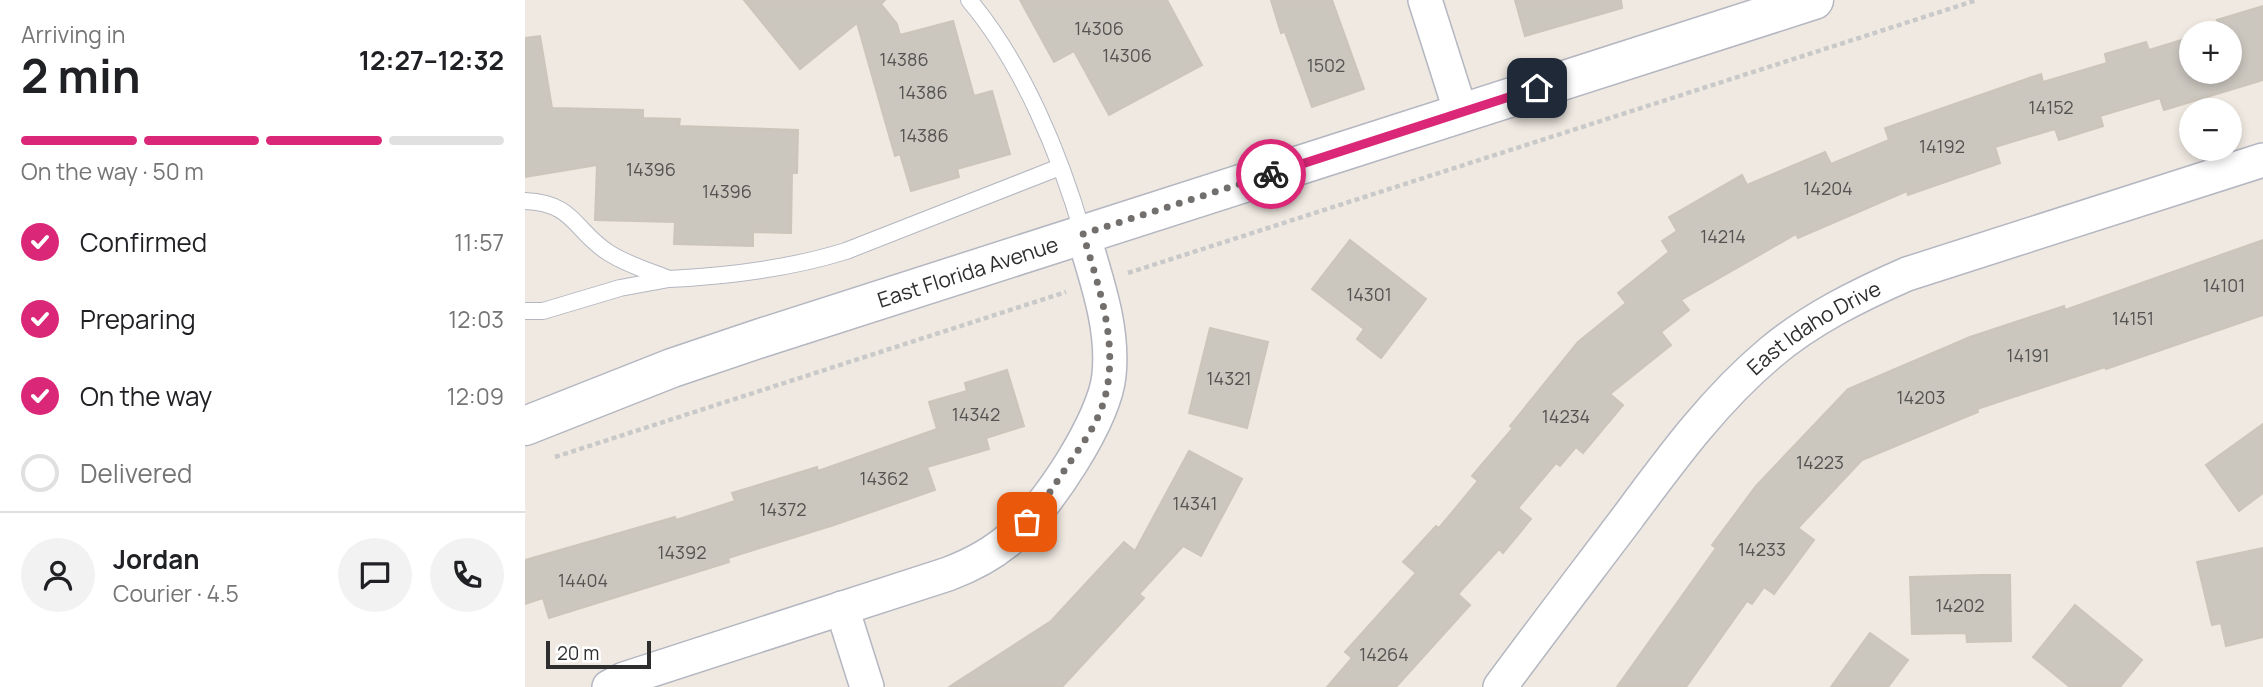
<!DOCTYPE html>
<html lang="en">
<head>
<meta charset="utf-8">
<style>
  :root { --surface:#fff; --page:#f2f2f2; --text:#202124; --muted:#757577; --line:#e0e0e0; --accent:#db2777 }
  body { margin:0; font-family:Manrope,sans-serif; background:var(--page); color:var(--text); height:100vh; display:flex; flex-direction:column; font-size:26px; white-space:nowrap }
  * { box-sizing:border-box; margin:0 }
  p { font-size:23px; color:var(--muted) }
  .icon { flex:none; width:38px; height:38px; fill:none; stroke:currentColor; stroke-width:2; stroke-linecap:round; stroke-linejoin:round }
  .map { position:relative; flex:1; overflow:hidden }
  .panel { display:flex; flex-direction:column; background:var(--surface); width:525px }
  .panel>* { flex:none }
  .tools { position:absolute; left:1654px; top:21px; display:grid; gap:14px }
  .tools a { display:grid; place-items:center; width:63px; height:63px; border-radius:50%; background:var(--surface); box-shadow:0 4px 10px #0003; font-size:35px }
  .scale { position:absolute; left:21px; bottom:18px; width:105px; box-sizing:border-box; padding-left:7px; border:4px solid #2e2e2e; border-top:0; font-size:19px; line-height:24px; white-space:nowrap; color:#2e2e2e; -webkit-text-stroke:5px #fff; paint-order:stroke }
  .pin { position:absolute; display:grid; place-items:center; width:60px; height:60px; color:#fff; margin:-30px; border-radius:14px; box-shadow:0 4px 10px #0006 }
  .courier { position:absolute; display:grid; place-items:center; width:70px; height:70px; margin:-35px; border:5px solid #db2777; border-radius:50%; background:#fff; color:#222; box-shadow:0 2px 9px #0007 }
  .headline em { font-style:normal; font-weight:700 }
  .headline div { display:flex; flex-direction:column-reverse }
  .headline { display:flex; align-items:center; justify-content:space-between; height:119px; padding:0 21px }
  h1 { font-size:46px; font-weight:700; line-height:52px }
  .bar { display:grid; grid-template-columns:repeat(4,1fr); gap:10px 7px; align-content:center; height:84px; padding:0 21px }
  .bar i { height:9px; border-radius:5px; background:var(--line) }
  .bar .current { background:var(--accent) }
  .bar p { grid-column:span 4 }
  .line { display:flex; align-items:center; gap:18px; padding:0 21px; border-top:2px solid var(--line) }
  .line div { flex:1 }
  .round { display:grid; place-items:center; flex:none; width:74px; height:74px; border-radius:37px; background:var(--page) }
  ol { padding:0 21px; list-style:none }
  li { display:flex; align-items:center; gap:21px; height:77px }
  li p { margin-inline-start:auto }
  li .icon { padding:7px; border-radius:50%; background:var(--accent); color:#fff; stroke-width:4 }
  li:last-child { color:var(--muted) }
  li i { width:38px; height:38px; border:4px solid var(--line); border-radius:50% }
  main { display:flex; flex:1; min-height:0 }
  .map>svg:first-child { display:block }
  .building { fill:#cbc7bf; stroke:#cbc5ba; stroke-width:2 }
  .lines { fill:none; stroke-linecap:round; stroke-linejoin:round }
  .service-casing { stroke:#b4b7c1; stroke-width:18 }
  .minor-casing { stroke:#b4b7c1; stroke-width:36 }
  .tertiary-casing { stroke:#b4b7c1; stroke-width:41 }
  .path { stroke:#c9c9c9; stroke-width:4.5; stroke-dasharray:5 3.5; stroke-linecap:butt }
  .service { stroke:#fff; stroke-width:16 }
  .minor { stroke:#fff; stroke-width:33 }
  .tertiary { stroke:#fff; stroke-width:38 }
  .done { stroke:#726f6d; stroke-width:7; stroke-dasharray:0 12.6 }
  .route { stroke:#db2777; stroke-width:9 }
  .labels { text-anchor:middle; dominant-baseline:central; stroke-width:7; stroke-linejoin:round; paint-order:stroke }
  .number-label { font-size:18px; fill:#555452 }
  .street-label { font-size:21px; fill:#2e2e2e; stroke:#fff }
</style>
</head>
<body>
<main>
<section class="panel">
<div class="headline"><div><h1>2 min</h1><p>Arriving in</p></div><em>12:27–12:32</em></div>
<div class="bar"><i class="current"></i><i class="current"></i><i class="current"></i><i></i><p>On the way · 50 m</p></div>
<ol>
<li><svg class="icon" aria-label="check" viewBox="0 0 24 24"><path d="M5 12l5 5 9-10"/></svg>Confirmed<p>11:57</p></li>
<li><svg class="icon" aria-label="check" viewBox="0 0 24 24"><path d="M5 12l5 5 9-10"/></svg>Preparing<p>12:03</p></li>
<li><svg class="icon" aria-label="check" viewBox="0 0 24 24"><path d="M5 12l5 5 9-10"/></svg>On the way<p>12:09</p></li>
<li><i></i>Delivered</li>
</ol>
<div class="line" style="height:126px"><a class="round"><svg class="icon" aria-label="person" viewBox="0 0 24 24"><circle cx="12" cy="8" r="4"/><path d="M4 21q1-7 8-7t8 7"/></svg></a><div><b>Jordan</b><p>Courier · 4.5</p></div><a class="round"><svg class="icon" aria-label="chat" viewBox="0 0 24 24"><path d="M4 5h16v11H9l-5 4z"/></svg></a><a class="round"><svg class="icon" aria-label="phone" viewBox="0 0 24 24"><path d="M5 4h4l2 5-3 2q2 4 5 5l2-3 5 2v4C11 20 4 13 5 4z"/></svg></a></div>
</section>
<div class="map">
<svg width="1738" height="687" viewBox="0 0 1738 687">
  <rect width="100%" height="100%" fill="#efe9e1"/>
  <g class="building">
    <polygon points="219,0 360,0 356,4 372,24 375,35 428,21 449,96 467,91 485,154 432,169 434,177 386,191 375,154 370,156 332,23 275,69"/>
    <polygon points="495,0 642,0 677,65 584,115 549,51 529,62"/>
    <polygon points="746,0 807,0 839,89 787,107 760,32 756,33"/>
    <polygon points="990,0 1096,0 1097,8 1000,36"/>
    <polygon points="1738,6 1738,80 1639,110 1635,98 1575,116 1578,126 1534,140 1530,129 1470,147 1475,163 1383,195 1382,191 1273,238 1271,234 1156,300 1164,310 1136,332 1146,345 1085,394 1098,405 1058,453 1051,447 1035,466 1031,463 993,508 1006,519 978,553 974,549 933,594 945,605 871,687 802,687 827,658 820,652 891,573 878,562 911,526 914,528 953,481 947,476 988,428 985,426 1053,342 1101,303 1093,293 1144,252 1137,241 1152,231 1144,217 1217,175 1222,185 1300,152 1306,164 1364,140 1360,128 1516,74 1518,82 1582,63 1580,54 1621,42 1624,50 1666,37 1666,72 1704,72 1704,33 1678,33 1677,30 1694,25 1692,20"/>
    <polygon points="15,36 27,108 118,110 118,118 155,119 154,126 273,130 272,173 267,173 266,233 228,232 228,246 149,244 150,222 70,220 72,165 0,177 0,38"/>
    <polygon points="825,240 901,299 856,358 832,339 839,329 787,289"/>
    <polygon points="1738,240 1738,315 1581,369 1580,367 1452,409 1453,412 1337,460 1273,528 1289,540 1249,594 1239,587 1227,604 1222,601 1161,687 1092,687 1191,548 1187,545 1231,486 1323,389 1445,337 1539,306 1540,310"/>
    <polygon points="685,328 743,342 722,428 664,413"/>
    <polygon points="482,370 499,426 461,438 464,449 402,467 410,490 309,525 203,558 204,562 24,618 18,598 0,604 0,560 150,517 151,520 210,501 207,493 292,467 293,471 412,429 404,402 442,391 440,383"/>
    <polygon points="1738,424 1738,493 1714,511 1681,465"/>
    <polygon points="664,451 717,479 676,556 658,546 614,594 619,598 537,687 424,687 526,621 599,542 610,551"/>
    <polygon points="1738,548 1738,637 1701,646 1696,623 1687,625 1672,562"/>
    <polygon points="1458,575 1485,575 1486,641 1442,642 1441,633 1387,634 1385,577"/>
    <polygon points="1550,605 1617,660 1595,687 1545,687 1508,657"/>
    <polygon points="1345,633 1383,660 1363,687 1306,687"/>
  </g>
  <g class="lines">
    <defs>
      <g id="service">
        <path d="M444,0C498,64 535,155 558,234"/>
        <path d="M0,201C50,203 49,231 84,253C103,265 124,271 144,279L95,288L18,311H0"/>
        <path d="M144,279C205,276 263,269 321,251L535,167"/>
      </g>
      <g id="minor">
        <polyline points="900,0 936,113"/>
        <polyline points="317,608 342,687"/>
        <path d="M84,687L99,679L423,574C447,565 468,554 487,537C522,508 580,419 584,375C589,327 571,279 558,234"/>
        <path id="s1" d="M975,687C1017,630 1060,574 1103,517C1146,459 1189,400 1245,353C1285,319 1334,295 1382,274L1738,160"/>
      </g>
      <g id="tertiary">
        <path id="s2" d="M0,426L147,368L236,338L1289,0"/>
      </g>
    </defs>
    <use href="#service" class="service-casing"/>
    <use href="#minor" class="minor-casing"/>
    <use href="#tertiary" class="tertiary-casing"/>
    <g class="path">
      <polyline points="603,273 1452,0"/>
      <polyline points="30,457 541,292"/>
    </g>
    <use href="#service" class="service"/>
    <use href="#minor" class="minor"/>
    <use href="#tertiary" class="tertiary"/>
  </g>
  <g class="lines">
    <path class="done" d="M502,522C518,504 530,484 543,465C556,446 571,426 578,404C596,348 574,288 558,234L746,174"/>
    <polyline class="route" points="746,174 1012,88"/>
  </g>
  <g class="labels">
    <g class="number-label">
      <text x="574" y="28">14306</text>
      <text x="602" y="55">14306</text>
      <text x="379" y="59">14386</text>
      <text x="801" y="65">1502</text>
      <text x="398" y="92">14386</text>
      <text x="1526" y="107">14152</text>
      <text x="399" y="135">14386</text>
      <text x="1417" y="146">14192</text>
      <text x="126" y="169">14396</text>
      <text x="1303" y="188">14204</text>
      <text x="202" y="191">14396</text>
      <text x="1198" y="236">14214</text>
      <text x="1699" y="285">14101</text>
      <text x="844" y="294">14301</text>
      <text x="1608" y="318">14151</text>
      <text x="1503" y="355">14191</text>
      <text x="704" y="378">14321</text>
      <text x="1396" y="397">14203</text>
      <text x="451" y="414">14342</text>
      <text x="1041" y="416">14234</text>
      <text x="1295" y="462">14223</text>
      <text x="359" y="478">14362</text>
      <text x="670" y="503">14341</text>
      <text x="258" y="509">14372</text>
      <text x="1237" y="549">14233</text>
      <text x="157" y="552">14392</text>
      <text x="58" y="580">14404</text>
      <text x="1435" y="605">14202</text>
      <text x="859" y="654">14264</text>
    </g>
    <g class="street-label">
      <text stroke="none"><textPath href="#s2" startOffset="469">East Florida Avenue</textPath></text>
      <text stroke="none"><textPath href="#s1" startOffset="481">East Idaho Drive</textPath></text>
    </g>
  </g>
</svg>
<div class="tools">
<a>+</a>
<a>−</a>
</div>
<div class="scale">20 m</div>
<div class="pin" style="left:502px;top:522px;background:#ea580c"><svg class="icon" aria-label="bag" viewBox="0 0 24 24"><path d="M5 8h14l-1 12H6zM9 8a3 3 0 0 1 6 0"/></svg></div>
<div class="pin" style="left:1012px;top:88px;background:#1f2937"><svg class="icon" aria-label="home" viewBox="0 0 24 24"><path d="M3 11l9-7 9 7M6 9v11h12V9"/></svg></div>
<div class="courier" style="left:746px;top:174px"><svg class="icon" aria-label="bike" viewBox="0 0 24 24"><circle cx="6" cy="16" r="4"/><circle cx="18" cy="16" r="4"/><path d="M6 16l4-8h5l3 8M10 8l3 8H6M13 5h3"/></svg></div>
</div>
</main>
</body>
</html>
